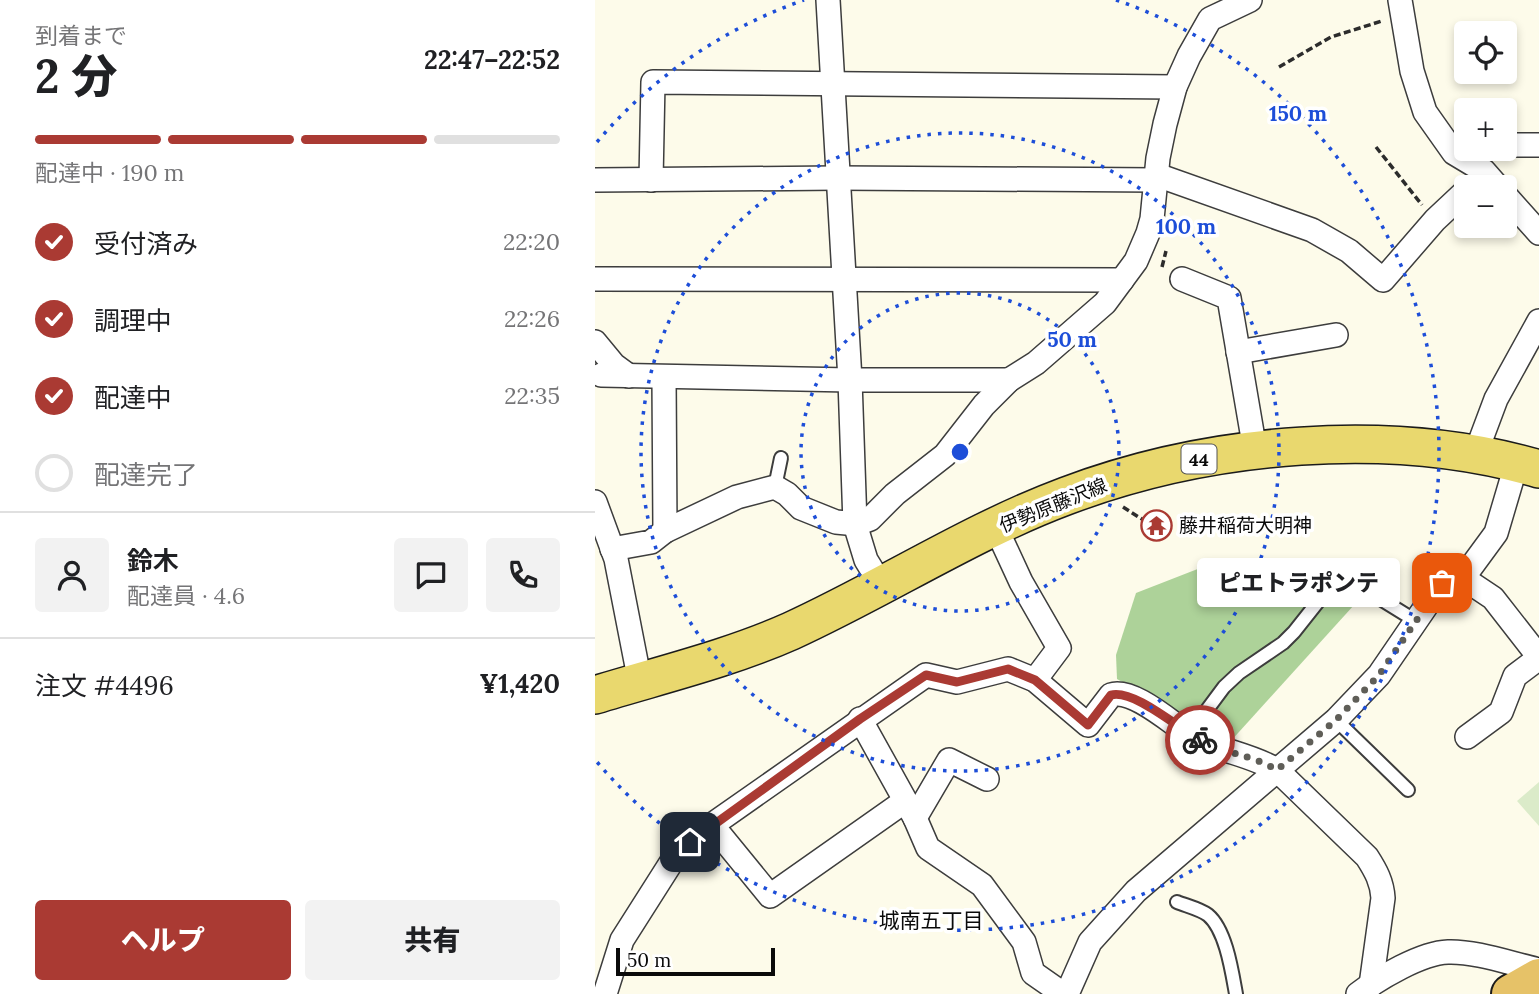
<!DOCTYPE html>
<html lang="ja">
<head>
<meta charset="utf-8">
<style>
  :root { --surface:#fff; --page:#f2f2f2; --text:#202124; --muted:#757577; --line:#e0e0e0; --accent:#aa3a33 }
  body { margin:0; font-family:Lora,"Noto Sans JP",serif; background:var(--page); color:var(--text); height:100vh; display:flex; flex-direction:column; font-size:26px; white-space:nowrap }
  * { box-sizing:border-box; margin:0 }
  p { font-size:23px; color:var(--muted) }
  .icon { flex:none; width:38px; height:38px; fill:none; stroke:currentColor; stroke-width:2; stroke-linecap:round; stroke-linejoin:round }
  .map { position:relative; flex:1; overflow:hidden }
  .details { display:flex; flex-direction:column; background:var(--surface); width:595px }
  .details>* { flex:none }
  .buttons { position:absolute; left:859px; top:21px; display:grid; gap:14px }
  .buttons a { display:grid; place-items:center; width:63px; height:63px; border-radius:7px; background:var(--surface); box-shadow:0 4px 10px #0003; font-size:35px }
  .scale { position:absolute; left:21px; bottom:18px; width:159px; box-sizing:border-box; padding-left:7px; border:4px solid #0a0a0a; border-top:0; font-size:19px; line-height:24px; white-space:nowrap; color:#0a0a0a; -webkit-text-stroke:5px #fff; paint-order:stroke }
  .pin { position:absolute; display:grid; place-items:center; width:60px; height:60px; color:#fff; margin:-30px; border-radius:14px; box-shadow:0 4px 10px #0006 }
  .courier { position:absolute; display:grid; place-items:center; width:70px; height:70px; margin:-35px; border:5px solid #aa3a33; border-radius:50%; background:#fff; color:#222; box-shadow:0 2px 9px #0007 }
  .bubble { position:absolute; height:49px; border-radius:7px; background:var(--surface); box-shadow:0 4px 10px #0003; font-size:23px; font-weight:800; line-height:49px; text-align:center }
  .head em { font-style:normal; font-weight:800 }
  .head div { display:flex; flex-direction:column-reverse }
  .head { display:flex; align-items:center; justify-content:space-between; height:119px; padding:0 35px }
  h1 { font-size:46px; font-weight:800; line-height:52px }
  .bar { display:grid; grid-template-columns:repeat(4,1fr); gap:10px 7px; align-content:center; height:84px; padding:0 35px }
  .bar i { height:9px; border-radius:5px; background:var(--line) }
  .bar .current { background:var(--accent) }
  .bar p { grid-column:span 4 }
  .line { display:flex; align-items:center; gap:18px; padding:0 35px; border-top:2px solid var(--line) }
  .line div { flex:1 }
  .round { display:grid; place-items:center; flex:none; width:74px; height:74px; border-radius:7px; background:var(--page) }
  ol { padding:0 35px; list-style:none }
  li { display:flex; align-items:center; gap:21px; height:77px }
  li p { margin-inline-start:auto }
  li .icon { padding:7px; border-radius:50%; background:var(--accent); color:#fff; stroke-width:4 }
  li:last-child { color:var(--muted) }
  li i { width:38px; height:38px; border:4px solid var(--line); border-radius:50% }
  .action { display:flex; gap:14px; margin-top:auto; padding:14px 35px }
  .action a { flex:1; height:80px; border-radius:7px; background:var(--accent); color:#fff; font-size:28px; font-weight:800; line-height:80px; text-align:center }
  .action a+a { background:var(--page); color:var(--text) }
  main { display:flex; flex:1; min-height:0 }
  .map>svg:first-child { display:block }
  .forest { fill:#add299 }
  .pitch { fill:#dbebc9 }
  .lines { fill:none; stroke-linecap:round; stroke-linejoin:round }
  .service-casing { stroke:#3d3d3d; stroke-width:16 }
  .minor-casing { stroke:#3d3d3d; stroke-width:26 }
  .primary-casing { stroke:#1b1b1b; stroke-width:40 }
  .trunk-casing { stroke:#1b1b1b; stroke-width:42 }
  .path { stroke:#2c2c2c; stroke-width:3.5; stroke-dasharray:7 3.5; stroke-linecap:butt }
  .service { stroke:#fff; stroke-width:12 }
  .minor { stroke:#fff; stroke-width:23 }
  .primary { stroke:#e9d86e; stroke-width:37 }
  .trunk { stroke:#e6c268; stroke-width:38 }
  .done { stroke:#5f5e58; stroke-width:7; stroke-dasharray:0 12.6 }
  .route { stroke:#aa3a33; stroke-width:9 }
  .ring { fill:none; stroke:#1d4ed8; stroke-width:3.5; stroke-dasharray:3.5 7 }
  .labels { text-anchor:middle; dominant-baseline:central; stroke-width:7; stroke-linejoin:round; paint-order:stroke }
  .shield { fill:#fff; stroke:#545454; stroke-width:2 }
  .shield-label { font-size:18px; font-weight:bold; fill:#0a0a0a }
  .street-label { font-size:19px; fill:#0a0a0a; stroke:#fff }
  .poi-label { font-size:19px; fill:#0a0a0a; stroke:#fff; text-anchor:start }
  .neighbourhood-label { font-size:21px; fill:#0a0a0a; stroke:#fff }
  .centre { fill:#1d4ed8; stroke:#fff; stroke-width:3.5 }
  .ring-label { font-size:21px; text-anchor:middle; font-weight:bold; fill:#1d4ed8; stroke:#fff; stroke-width:7; stroke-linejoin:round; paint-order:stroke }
</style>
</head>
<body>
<main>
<section class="details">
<div class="head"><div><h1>2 分</h1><p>到着まで</p></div><em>22:47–22:52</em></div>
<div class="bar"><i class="current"></i><i class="current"></i><i class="current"></i><i></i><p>配達中 · 190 m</p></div>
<ol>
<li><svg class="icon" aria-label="check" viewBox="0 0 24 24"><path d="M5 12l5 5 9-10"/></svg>受付済み<p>22:20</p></li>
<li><svg class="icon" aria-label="check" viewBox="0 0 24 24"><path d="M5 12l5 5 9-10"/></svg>調理中<p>22:26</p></li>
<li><svg class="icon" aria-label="check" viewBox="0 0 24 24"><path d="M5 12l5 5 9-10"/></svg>配達中<p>22:35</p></li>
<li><i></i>配達完了</li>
</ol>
<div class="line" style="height:126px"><a class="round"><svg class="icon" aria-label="person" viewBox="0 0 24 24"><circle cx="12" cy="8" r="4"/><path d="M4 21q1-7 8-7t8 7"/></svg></a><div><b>鈴木</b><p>配達員 · 4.6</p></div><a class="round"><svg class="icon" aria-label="chat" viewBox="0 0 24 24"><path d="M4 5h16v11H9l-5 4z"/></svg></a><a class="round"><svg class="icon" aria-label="phone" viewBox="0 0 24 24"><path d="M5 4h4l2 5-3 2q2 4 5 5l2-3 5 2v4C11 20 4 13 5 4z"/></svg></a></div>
<div class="line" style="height:91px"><div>注文 #4496</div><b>¥1,420</b></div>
<div class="action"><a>ヘルプ</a><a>共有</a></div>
</section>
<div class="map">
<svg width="944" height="994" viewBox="0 0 944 994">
  <rect width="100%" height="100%" fill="#fdfbea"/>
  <polygon class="forest" points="686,562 756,574 769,594 634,743 522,679 521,655 541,593 618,563"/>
  <polygon class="pitch" points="944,782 944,826 922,801"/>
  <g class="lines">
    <defs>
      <g id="service">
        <polyline points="180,487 186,458"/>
        <polyline points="741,720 813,790"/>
        <polyline points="594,734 629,687 644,673 688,643 699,632 745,574 821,621"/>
        <path d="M582,902C592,906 605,909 613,915C631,930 637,972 641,994"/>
      </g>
      <g id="minor">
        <polyline points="233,0 255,380 260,524 271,560 287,586"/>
        <polyline points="805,0 817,71 830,112 859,153 889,171 903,187"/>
        <polyline points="910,145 944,145"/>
        <polyline points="562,175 717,230 754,251 788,280 840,220 872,190"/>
        <polyline points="0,180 243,178 562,180"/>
        <polyline points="56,180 58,82 580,87"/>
        <polyline points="910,195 944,233"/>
        <polyline points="0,279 527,280"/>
        <polyline points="587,279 634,298 660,450"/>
        <polyline points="0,342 19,365 34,376"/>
        <polyline points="643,352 741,335"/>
        <polyline points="6,375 255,380 414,380"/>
        <polyline points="69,377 70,531"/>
        <polyline points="880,455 901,399 944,321"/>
        <polyline points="0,502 21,559 45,682"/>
        <polyline points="401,528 426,582 464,648 440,680"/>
        <polyline points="17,549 56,542 70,531 142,497 180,487 192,494 206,508 241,522 262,524 275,519 300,494 350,455 389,405 414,380 441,363 510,303 541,261 553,233 557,219 563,158 570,124 580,87 594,56 615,19 655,0"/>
        <polyline points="868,578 898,598 944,657"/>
        <polyline points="265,719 320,818 333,848 387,885 429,942 438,973 468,994"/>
        <polyline points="872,737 906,712 920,676 944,658"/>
        <polyline points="320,818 354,760 392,779"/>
        <polyline points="117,825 175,896 310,801"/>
        <path d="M10,994L27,940L81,855L117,825L331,675L362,682L413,669L440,680L493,725L516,695C537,688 574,721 592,733C620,751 653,753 682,770L772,857C781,871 787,882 788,898L776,985"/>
        <polyline points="472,994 495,942 541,891 741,720 784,675 847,583 868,578 901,533 922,462"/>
        <path d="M763,994C784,978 826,953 853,952C879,951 914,963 940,969L944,974"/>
      </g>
      <path id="primary" d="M0,695C65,675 133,659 196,631C288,589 377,531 471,496C614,442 796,426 944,469"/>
      <polyline id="trunk" points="916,994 944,978"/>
    </defs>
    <use href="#service" class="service-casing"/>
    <use href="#minor" class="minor-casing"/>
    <use href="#primary" class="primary-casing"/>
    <use href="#trunk" class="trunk-casing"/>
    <g class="path">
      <polyline points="684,67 736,37 787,21"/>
      <polyline points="781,147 827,205"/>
      <polyline points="567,267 571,251"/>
      <polyline points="528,507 553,523"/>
    </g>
    <use href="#service" class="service"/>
    <use href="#minor" class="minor"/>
    <use href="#primary" class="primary"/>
    <use href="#trunk" class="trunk"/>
  </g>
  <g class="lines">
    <path class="done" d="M605,740C630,754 655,754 682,770L741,720L784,675L847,583"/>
    <path class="route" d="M95,842L265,719L331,675L362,682L413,669L440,680L493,725L516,695C539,689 583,728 605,740"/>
  </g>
  <g class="ring">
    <circle cx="365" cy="452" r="159"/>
    <circle cx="365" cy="452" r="319"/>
    <path d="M2 142A478 478 0 0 1 209 0M521 0A478 478 0 1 1 2 762"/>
  </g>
  <defs>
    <symbol id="temple-ring" viewBox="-11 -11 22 22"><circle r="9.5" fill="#fff" stroke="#aa3a33" stroke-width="1.5"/><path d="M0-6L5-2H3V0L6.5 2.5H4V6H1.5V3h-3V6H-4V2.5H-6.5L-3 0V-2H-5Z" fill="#aa3a33"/></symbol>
  </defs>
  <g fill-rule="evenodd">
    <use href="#temple-ring" x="544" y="508" width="35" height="35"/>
  </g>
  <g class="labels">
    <rect class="shield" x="586.5" y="444.5" width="35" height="29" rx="5"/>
    <g class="shield-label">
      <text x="604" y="459">44</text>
    </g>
    <g class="street-label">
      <text transform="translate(458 505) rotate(-22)">伊勢原藤沢線</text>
    </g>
    <g class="poi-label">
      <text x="584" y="525">藤井稲荷大明神</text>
    </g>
    <g class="neighbourhood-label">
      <text x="336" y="920">城南五丁目</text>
    </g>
  </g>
  <circle cx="365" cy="452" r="10" class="centre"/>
  <g class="ring-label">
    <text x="703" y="121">150 m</text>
    <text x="591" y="234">100 m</text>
    <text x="477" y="347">50 m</text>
  </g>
</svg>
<div class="buttons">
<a><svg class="icon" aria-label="locate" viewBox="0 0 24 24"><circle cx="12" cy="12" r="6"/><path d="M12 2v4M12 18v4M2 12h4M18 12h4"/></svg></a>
<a>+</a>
<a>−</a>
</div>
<div class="scale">50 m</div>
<div class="pin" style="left:847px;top:583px;background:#ea580c"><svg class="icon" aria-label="bag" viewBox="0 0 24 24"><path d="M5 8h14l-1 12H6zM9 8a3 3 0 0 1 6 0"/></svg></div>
<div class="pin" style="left:95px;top:842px;background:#1f2937"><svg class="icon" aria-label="home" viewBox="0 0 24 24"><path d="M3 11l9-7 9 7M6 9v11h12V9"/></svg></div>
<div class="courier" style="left:605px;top:740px"><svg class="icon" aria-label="bike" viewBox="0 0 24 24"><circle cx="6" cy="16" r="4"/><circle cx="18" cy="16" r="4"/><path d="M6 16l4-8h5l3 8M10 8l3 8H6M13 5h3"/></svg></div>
<div class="bubble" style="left:602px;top:558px;width:203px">ピエトラポンテ</div>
</div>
</main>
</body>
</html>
